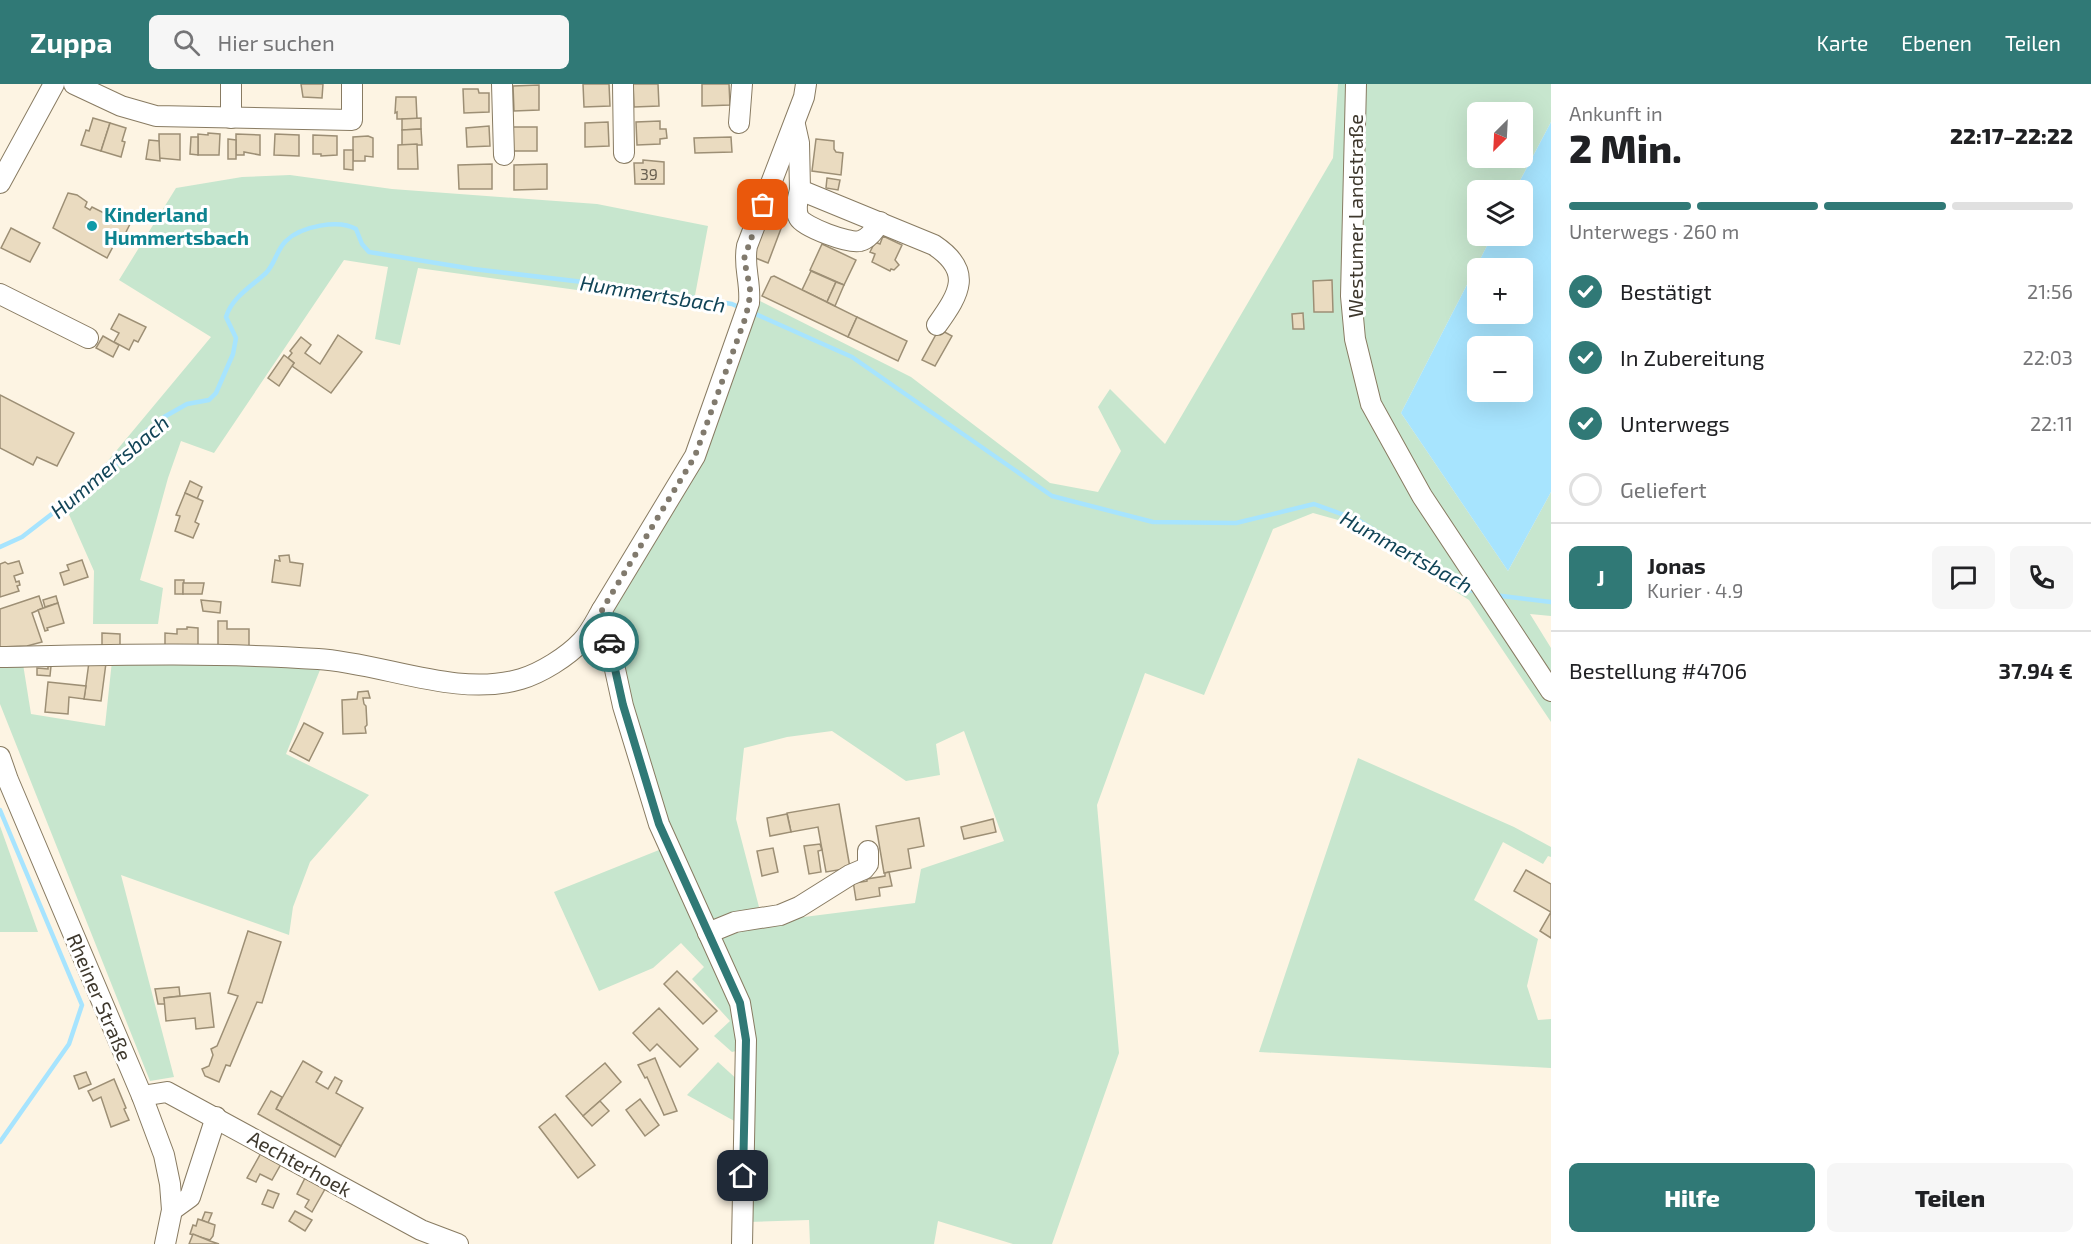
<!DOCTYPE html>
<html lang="de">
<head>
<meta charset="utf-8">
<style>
  :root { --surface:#fff; --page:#f6f6f6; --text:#202124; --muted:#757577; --line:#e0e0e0; --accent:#307976 }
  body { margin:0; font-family:"Exo 2",sans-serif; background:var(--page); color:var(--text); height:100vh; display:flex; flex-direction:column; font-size:22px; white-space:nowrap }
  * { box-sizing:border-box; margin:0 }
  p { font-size:20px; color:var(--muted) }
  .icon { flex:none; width:33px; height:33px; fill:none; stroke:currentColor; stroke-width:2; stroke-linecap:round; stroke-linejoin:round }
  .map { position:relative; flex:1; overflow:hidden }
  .panel { display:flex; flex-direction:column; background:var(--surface); width:540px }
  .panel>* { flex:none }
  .needle { width:39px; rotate:204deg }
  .tools { position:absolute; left:1467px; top:18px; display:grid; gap:12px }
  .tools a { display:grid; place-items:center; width:66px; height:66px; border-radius:9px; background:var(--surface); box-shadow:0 6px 24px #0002; font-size:30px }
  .pin { position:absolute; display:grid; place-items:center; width:51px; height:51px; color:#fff; margin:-26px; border-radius:12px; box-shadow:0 3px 9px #0006 }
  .courier { position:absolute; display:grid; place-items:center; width:60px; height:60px; margin:-30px; border:4px solid #307976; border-radius:50%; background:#fff; color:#222; box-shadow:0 2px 8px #0007 }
  .headline em { font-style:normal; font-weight:800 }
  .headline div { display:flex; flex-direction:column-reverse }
  .headline { display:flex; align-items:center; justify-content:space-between; height:102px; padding:0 18px }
  h1 { font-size:39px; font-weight:800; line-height:45px }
  .bar { display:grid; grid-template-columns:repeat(4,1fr); gap:9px 6px; align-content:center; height:72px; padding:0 18px }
  .bar i { height:8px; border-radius:4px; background:var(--line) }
  .bar .current { background:var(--accent) }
  .bar p { grid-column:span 4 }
  .line { display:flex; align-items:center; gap:15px; padding:0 18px; border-top:2px solid var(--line) }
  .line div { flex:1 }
  .round { display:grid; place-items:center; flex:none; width:63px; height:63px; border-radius:9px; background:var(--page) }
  ol { padding:0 18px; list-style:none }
  li { display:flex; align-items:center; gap:18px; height:66px }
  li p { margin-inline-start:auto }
  li .icon { padding:6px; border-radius:50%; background:var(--accent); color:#fff; stroke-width:4 }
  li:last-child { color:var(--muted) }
  li i { width:33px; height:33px; border:3px solid var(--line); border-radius:50% }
  .action { display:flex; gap:12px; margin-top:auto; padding:12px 18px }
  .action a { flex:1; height:69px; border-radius:9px; background:var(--accent); color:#fff; font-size:24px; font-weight:800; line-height:69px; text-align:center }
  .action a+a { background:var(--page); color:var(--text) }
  header { display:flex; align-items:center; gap:36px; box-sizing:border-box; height:84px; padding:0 30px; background:var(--accent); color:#fff }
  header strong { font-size:28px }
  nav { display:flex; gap:33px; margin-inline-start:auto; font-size:21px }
  .search { width:420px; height:54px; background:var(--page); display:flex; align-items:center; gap:15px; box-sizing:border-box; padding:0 21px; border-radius:9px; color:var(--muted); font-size:22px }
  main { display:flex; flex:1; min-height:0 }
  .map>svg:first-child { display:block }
  .green { fill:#c7e6ce; fill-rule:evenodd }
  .water { fill:#a7e4fe; fill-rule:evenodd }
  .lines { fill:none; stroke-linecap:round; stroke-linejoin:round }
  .stream { stroke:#a7e4fe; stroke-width:4.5 }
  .building { fill:#eadbc0; stroke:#9d8f75; stroke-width:1.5 }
  .minor-casing { stroke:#887b62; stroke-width:22 }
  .minor { stroke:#fff; stroke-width:20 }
  .done { stroke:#817a6d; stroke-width:6; stroke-dasharray:0 10.8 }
  .route { stroke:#307976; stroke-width:8 }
  .culture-dot { fill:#0f9aa8; stroke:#fff; stroke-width:2 }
  .labels { text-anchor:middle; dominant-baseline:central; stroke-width:6; stroke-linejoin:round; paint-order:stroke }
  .number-label { font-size:16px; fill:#696152 }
  .culture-label { font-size:20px; font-weight:bold; fill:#0d838f; stroke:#fff; text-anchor:start }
  .street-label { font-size:20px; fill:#3e382d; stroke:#fff }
  .water-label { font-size:21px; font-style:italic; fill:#114457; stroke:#fff }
</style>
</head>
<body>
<header>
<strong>Zuppa</strong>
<div class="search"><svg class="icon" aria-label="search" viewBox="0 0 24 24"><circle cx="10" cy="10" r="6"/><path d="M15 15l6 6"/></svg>Hier suchen</div>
<nav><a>Karte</a><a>Ebenen</a><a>Teilen</a></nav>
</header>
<main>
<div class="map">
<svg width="1551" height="1160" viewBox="0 0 1551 1160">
  <rect width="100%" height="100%" fill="#fdf4e3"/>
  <g class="green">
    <path d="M1338,0H1551V38L1515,106H1478V152H1492L1401,329L1508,487L1551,408V532L1530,530L1551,564V638L1469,516L1349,439L1313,429L1273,445L1204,611L1145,589L1097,721L1119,969L1052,1160H1013L938,1137L934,1160H810L809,1136L748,1138L751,953L718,854L788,835L915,819L921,785L1004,757L964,647L936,660L940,691L906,697L832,647L787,653L744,664L736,735L759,823L709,837L664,737L626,616L609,526L752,237L760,217L911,293L1050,399L1098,408L1121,367L1098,323L1110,305L1165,360L1333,74ZM1478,28H1522V74H1478Z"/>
    <polygon points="290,91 392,105 597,120 708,142 693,222 418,184 400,261 375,255 388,183 344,176 214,369 181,357 168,394 140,496 163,504 158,540 93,540 94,487 67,426 211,253 119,196 176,104 242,93"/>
    <polygon points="112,577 322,581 286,670 369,711 310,778 293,823 289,851 121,791 174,993 150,997 0,620 0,581 23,580 31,630 105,642"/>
    <polygon points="1358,674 1514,743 1551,763 1551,773 1548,772 1543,780 1503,758 1474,816 1538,855 1527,902 1538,936 1551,935 1551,984 1259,968"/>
    <polygon points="0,742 38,848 39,848 0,848"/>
    <polygon points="664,764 734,914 740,966 732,968 714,952 730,937 692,895 704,883 681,859 653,884 599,907 554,808"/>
    <polygon points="718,978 740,998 738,1039 687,1011"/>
  </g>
  <path class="water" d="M1551,38V408L1508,487L1401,329L1492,152H1522V106H1515ZM1478,184H1522V230H1478ZM1478,262H1522V308H1478Z"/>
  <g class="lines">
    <g class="stream">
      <polyline points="751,228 852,273 1052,412 1153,438 1236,439 1314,420 1358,436 1469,506 1477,507"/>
      <path d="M0,463L22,453L123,375L142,351L164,333L187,320L209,316L216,309L233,270L236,254L226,233C232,213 252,202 266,189C275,180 277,165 286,157C301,142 339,135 356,145L362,160L369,168L473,185L617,202L732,220L741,224"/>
      <polyline points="1494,511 1551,518"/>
      <polyline points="0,726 82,921 69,960 0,1058"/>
    </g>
  </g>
  <g class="building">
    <polygon points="301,0 323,0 322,14 303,13"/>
    <polygon points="583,0 609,0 610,22 584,23"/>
    <polygon points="633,0 658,0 659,22 634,23"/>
    <polygon points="702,0 729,0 730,21 702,22"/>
    <polygon points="539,1 539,26 514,27 513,2"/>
    <polygon points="463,5 478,5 479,9 489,9 489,28 464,29"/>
    <polygon points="396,13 416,13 417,35 397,35 397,28 395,29"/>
    <polygon points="93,34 110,39 101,67 81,61 86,46 89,47"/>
    <polygon points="421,34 421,45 402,46 402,35"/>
    <polygon points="660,37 660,45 666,45 667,54 660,55 660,60 637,61 636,38"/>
    <polygon points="608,38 609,62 585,63 585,39"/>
    <polygon points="110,39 126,44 122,57 125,58 121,73 101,67"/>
    <polygon points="489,42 490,62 467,63 466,44"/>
    <rect x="513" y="43" width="24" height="24"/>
    <polygon points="421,45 422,61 402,61 402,46"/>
    <polygon points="208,49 220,50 219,71 198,71 198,50 208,51"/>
    <polygon points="159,50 180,50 180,76 159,74"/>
    <polygon points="236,50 260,51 260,71 244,68 244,71 236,71"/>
    <polygon points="275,50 299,51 299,72 274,71"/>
    <polygon points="313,51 337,52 337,71 321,72 321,70 313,70"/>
    <polygon points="368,52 373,54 373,73 365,72 365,77 353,77 353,53"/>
    <polygon points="191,53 198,53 198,71 190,70"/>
    <polygon points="731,53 732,68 695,69 694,54"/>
    <polygon points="228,55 236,56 236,75 228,75"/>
    <polygon points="816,55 834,57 834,65 836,68 843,69 841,91 812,87"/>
    <polygon points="149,56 159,57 160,77 146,75"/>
    <polygon points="417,60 418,85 398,85 398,61"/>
    <polygon points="344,66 353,66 353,86 344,85"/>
    <polygon points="643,76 664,78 664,100 635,100 634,79 643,79"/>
    <polygon points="492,80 492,105 459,105 458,81"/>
    <polygon points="547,80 547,105 514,106 514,81"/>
    <polygon points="827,94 840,96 838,106 826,104"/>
    <polygon points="68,109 77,111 87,118 85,123 90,126 92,123 104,129 104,133 109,135 111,131 123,135 123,136 130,140 120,160 116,157 107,174 53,144"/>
    <polygon points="770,113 790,121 782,142 762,134"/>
    <polygon points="762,134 782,142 768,179 748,171"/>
    <polygon points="11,144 40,159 30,178 1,164"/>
    <polygon points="883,152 902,161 895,176 899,181 894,186 891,185 890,187 872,178 875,170 870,168 875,158 880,160"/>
    <polygon points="822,160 856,176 844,201 810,186"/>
    <polygon points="811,187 836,198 827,218 802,206"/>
    <polygon points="774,192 857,233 848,253 762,212 771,193"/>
    <polygon points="1332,196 1333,228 1314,228 1313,197"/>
    <polygon points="836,198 844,201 835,222 827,218"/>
    <polygon points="1303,229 1304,245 1293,245 1292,230"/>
    <polygon points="119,230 146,243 138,258 134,256 129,266 114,258 119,249 111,245"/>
    <polygon points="857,233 907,257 898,277 848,253"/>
    <polygon points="939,245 952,252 935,282 922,276"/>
    <polygon points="338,251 362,268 331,309 292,282 294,279 288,274 292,269 290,267 301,253 311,261 305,269 320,280"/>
    <polygon points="103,252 119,261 113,273 96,264"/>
    <polygon points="284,271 294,279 279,302 268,294"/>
    <polygon points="0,311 74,349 57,382 37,373 33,381 0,364"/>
    <polygon points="190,397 202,403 197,415 185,409"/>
    <polygon points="185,409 203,417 195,438 199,440 193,454 175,447 180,432 176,431"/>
    <polygon points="289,471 290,478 303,480 300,502 272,498 275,476 280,477 279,472"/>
    <polygon points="82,476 88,493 64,501 60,489 69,486 67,481"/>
    <polygon points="19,477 23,489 14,492 16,498 19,497 20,501 17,502 19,507 0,513 0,480 5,478 8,480"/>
    <polygon points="175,496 184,496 183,510 175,510"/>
    <polygon points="183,499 204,499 202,510 183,510"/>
    <polygon points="39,512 43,524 32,529 42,558 27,562 0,563 0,525"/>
    <polygon points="56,512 58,519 45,523 43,516"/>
    <polygon points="201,516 221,518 220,529 203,527"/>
    <polygon points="58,519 64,539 47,544 48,546 45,547 38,526"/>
    <polygon points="218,537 227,537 227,545 249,545 249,562 218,561"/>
    <polygon points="187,543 198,544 198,561 165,561 165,549 177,550 177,545 187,545"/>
    <polygon points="102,549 120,550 120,563 102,562"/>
    <polygon points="89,578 106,579 101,617 84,615"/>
    <polygon points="48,581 51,582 50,592 37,591 37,584 48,585"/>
    <polygon points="48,598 86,602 84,615 69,613 68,630 45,628"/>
    <polygon points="368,607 370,614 363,614 364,620 366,622 367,641 365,643 366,649 343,650 342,616 357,615 358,608"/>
    <polygon points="304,639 323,649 309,677 290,667"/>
    <polygon points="839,720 850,784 826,788 818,743 791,748 787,729"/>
    <polygon points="787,730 791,748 770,752 767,734"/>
    <polygon points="919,734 924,762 908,765 911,784 884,789 876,742"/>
    <polygon points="993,735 996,748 964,755 961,743"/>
    <polygon points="820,760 822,766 818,767 821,788 809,790 804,762"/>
    <polygon points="773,764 778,788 762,792 757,767"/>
    <polygon points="1526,786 1551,800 1551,854 1540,847 1551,828 1514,807"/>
    <polygon points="889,788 892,802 879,804 880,812 856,816 853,797 855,799 867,797 867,795 885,792 885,789"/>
    <polygon points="248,847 281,858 262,919 257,918 230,982 226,981 219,998 205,992 202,985 209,982 213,971 211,965 217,962 238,912 228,909"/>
    <polygon points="677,887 717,927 703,940 664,900"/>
    <polygon points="179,903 180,912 164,914 165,920 158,920 155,905"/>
    <polygon points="210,909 214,943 196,945 195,934 166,937 164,914"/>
    <polygon points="659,924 698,965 680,983 657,960 650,967 633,949"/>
    <polygon points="655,974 677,1027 664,1031 647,993 645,994 638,981"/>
    <polygon points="303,977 322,988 316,998 328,1005 335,993 342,997 336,1009 363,1024 341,1062 276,1025"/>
    <polygon points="605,979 621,998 583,1032 566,1012"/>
    <polygon points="86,988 91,1000 79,1005 74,992"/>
    <polygon points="114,995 126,1024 124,1025 129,1036 111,1043 101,1013 93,1017 88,1007"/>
    <polygon points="271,1007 282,1013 276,1025 341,1062 335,1073 258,1030"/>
    <polygon points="640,1015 659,1041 645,1052 626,1026"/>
    <polygon points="600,1017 609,1027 592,1042 583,1032"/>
    <polygon points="555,1030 595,1081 578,1094 539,1043"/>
    <polygon points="261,1069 281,1080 272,1096 260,1090 256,1098 247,1094"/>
    <polygon points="305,1094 325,1105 312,1128 305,1123 309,1116 297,1110"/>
    <polygon points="268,1106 279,1110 273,1124 262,1120"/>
    <polygon points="295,1127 312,1136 305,1147 289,1137"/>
    <polygon points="205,1128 212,1129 208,1139 202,1136"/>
    <polygon points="198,1135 215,1141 213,1152 210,1156 190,1150 193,1141 196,1142"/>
    <polygon points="193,1150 210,1157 219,1160 189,1160"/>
  </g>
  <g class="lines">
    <defs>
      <g id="minor">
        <polyline points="74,0 121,22 156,32 352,36 352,0"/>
        <polyline points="231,0 231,34"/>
        <polyline points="502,0 504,71"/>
        <polyline points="623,0 624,69"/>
        <polyline points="1356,0 1351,212 1355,255 1371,320 1422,412 1551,607"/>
        <polyline points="739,39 742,0"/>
        <path d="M795,41L799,59L800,106L934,161C973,187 960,209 937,241"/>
        <polyline points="0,99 54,0"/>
        <path d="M800,106C798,115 794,125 799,134C804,143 849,160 860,157C869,155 875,145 880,138"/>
        <polyline points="0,210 88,254"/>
        <path d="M0,573C106,571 213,568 318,575C383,579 457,614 521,595C541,589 567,573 582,557C590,549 596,536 602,526"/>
        <polyline points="0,673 8,696 142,1012 164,1071 170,1100 172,1126 165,1160"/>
        <polyline points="708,849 735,838 780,831 799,823 850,791 864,785 868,780 868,767"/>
        <polyline points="142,1012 167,1008 421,1146 458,1160"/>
        <polyline points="172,1126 190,1113 216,1033"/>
        <path d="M742,1160L746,956L740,919L659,740L623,622L602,526L695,372L749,219C751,197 743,183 747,162L804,13L806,0"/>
      </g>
    </defs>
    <use href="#minor" class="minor-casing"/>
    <use href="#minor" class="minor"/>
  </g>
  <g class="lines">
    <polyline class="done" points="609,558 602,526 695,372 745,235 749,219 750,204 744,175 763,121"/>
    <polyline class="route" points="609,558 623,621 659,740 740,919 746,956 743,1092"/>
  </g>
  <circle class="culture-dot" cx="92" cy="142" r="6"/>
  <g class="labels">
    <g class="number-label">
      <text x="649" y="89">39</text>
    </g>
    <g class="culture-label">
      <text x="104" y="130">Kinderland<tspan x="104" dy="23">Hummertsbach</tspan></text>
    </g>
    <g class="street-label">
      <text transform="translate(1355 132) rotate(-90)">Westumer Landstraße</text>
      <text transform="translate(100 913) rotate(67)">Rheiner Straße</text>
      <text transform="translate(300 1079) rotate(29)">Aechterhoek</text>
    </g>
    <g class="water-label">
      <text transform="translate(653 209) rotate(9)">Hummertsbach</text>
      <text transform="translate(109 382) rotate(-40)">Hummertsbach</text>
      <text transform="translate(1407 467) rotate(29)">Hummertsbach</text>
    </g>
  </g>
</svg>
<div class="tools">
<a><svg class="needle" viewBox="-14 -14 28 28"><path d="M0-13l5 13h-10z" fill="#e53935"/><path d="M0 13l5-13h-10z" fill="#757577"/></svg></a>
<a><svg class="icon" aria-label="layers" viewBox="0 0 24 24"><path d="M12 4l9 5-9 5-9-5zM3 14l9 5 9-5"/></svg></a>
<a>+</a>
<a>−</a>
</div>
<div class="pin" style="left:763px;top:121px;background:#ea580c"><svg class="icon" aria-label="bag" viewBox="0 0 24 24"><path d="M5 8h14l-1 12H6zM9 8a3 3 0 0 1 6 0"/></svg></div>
<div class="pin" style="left:743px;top:1092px;background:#1f2937"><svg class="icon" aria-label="home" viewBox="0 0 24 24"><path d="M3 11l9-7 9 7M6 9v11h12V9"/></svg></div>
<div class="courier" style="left:609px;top:558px"><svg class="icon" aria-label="car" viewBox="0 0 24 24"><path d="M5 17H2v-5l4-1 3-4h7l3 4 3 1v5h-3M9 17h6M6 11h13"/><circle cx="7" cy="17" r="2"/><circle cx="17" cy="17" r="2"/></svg></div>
</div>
<section class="panel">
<div class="headline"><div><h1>2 Min.</h1><p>Ankunft in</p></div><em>22:17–22:22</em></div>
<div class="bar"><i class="current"></i><i class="current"></i><i class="current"></i><i></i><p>Unterwegs · 260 m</p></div>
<ol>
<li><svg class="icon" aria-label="check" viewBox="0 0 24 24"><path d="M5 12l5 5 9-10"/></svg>Bestätigt<p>21:56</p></li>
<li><svg class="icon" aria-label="check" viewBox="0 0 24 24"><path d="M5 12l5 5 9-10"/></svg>In Zubereitung<p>22:03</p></li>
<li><svg class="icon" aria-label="check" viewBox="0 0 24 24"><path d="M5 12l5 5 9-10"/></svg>Unterwegs<p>22:11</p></li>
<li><i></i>Geliefert</li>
</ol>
<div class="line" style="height:108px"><b class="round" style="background:var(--accent);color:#fff">J</b><div><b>Jonas</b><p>Kurier · 4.9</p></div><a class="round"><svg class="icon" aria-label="chat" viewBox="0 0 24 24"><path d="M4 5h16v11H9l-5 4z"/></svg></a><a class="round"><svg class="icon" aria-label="phone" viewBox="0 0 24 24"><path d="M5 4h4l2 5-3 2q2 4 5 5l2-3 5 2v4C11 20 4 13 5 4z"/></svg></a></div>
<div class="line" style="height:78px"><div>Bestellung #4706</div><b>37.94 €</b></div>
<div class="action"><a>Hilfe</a><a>Teilen</a></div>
</section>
</main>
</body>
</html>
